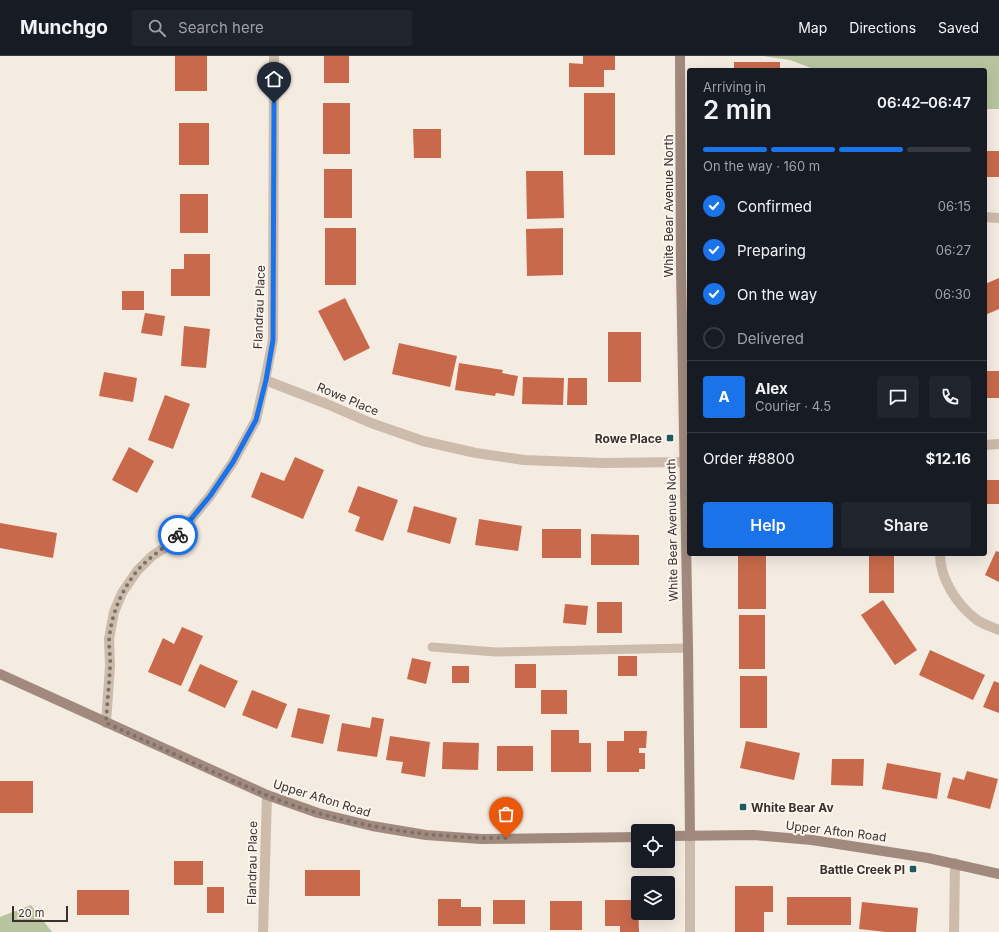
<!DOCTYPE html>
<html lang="en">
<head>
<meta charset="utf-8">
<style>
  :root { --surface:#171b24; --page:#20242c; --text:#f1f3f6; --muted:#9ea1a6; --line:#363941; --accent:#1a73e8 }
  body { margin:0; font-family:Inter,sans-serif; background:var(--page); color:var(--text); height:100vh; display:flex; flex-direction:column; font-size:15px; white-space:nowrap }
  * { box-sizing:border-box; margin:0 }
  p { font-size:13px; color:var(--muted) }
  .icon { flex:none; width:22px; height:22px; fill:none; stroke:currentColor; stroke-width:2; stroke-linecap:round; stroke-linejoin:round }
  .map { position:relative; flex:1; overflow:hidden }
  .details { position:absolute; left:687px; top:12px; width:300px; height:488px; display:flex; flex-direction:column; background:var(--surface); border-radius:4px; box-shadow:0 4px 16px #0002 }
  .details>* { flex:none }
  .tools { position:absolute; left:631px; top:768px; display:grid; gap:8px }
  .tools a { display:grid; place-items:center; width:44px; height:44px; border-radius:4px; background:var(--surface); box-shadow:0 4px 16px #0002; font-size:20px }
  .scale { position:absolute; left:12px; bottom:10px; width:56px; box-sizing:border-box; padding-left:4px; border:2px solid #3b302b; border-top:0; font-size:11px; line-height:14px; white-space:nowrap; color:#3b302b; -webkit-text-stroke:3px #fbf5ee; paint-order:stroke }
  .pin { position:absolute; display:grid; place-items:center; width:34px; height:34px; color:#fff; margin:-41px -17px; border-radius:50% 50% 50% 0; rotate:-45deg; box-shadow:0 0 4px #0007 }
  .pin .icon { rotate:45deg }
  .courier { position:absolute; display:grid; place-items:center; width:40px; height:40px; margin:-20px; border:3px solid #1a73e8; border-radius:50%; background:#fff; color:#222; box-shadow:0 1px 5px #0007 }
  .headline em { font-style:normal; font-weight:600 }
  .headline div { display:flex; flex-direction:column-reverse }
  .headline { display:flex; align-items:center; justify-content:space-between; height:68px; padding:0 16px }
  h1 { font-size:26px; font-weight:600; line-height:30px }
  .bar { display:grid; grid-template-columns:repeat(4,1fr); gap:6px 4px; align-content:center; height:48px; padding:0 16px }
  .bar i { height:5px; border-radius:3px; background:var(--line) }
  .bar .selected { background:var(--accent) }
  .bar p { grid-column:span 4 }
  .line { display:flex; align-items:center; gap:10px; padding:0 16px; border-top:1px solid var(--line) }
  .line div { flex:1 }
  .round { display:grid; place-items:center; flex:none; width:42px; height:42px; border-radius:4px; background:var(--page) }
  ol { padding:0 16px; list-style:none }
  li { display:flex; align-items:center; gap:12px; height:44px }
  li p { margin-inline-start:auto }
  li .icon { padding:4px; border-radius:50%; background:var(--accent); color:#fff; stroke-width:4 }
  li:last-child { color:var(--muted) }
  li i { width:22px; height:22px; border:2px solid var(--line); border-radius:50% }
  .primary-button { display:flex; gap:8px; margin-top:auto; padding:8px 16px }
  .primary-button a { flex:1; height:46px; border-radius:4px; background:var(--accent); color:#fff; font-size:16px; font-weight:600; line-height:46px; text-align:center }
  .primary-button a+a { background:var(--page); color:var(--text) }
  header { display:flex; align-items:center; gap:24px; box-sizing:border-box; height:56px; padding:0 20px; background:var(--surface); border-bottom:1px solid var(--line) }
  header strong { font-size:19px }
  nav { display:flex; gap:22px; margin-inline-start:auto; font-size:14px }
  .search { width:280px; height:36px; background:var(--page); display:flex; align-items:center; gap:10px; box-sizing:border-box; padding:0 14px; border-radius:4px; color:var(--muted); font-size:15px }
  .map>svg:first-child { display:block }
  .green { fill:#b8c4a0 }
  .building { fill:#c8694b }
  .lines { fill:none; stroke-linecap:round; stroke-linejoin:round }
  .lane { stroke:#cdbbac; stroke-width:9 }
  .street { stroke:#cdbbac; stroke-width:10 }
  .secondary { stroke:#a18a7d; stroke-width:10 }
  .done { stroke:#7c716b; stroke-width:4; stroke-dasharray:0 7.2 }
  .route { stroke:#1a73e8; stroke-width:5 }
  .poi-dot { fill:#1f5a5e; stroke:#fbf5ee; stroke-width:1.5 }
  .labels { text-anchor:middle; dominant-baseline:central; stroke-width:4; stroke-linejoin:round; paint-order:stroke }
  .street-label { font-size:12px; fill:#3b302b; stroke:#fbf5ee }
  .poi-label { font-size:12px; font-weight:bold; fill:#3b302b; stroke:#fbf5ee; text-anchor:end }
</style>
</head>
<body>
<header>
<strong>Munchgo</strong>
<div class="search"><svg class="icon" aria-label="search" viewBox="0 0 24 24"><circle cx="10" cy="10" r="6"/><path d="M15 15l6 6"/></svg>Search here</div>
<nav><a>Map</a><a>Directions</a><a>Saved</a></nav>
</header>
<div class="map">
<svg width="999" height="876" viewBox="0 0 999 876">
  <rect width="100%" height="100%" fill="#f4ebe1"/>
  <g class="green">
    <polygon points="763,0 999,0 999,53 985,53 985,14 816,14 790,4"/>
    <polygon points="31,849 52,876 0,876 0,861"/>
  </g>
  <g class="building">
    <rect x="175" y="0" width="32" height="35"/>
    <rect x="324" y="0" width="25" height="27"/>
    <polygon points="583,0 615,0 615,14 604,14 604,31 569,31 569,7 583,8"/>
    <rect x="734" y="6" width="46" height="8"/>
    <rect x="584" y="37" width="31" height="62"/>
    <rect x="323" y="47" width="27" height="51"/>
    <rect x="179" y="67" width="30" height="42"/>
    <polygon points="413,73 441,73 441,102 414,102"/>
    <rect x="985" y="95" width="14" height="26"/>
    <rect x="324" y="113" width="28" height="49"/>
    <polygon points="526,115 563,115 564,162 527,163"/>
    <rect x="180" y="138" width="28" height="39"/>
    <rect x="325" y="172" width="31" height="57"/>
    <polygon points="563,172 563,219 527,220 526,173"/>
    <polygon points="184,198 210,198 210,240 171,240 171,213 184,213"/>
    <polygon points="999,222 999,253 985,259 985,228"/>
    <rect x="122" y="235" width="22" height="19"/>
    <polygon points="345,242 370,292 344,305 318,255"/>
    <polygon points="145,257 165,260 162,280 141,277"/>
    <polygon points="184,270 210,273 206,312 181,310"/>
    <rect x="608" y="276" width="33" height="50"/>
    <polygon points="399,287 457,300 450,331 392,318"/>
    <polygon points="459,307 503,314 502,317 518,320 514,340 496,337 495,340 455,334"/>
    <rect x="985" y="315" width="14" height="27"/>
    <polygon points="104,316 137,322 133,346 99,340"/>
    <polygon points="523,321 564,322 563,349 522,348"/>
    <polygon points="568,322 587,322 587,349 567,349"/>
    <polygon points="165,339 190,348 173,393 148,384"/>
    <polygon points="129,391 154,405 137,437 112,424"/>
    <polygon points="295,401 324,414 303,463 251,441 261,416 284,425"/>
    <rect x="985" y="424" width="14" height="24"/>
    <polygon points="358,430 398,444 383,485 355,475 360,461 348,456"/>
    <polygon points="414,450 457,462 450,488 407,476"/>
    <polygon points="479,463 522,470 518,495 475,489"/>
    <polygon points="0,467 57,477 53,502 0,492"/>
    <rect x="542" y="473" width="39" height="29"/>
    <polygon points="591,478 639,479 639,509 591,509"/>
    <polygon points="996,495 999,496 999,526 985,519"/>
    <rect x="869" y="498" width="25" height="39"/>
    <rect x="738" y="500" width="28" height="53"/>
    <polygon points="883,544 917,594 895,609 861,559"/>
    <rect x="597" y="546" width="25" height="31"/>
    <polygon points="565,548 588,550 586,569 563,567"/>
    <rect x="739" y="559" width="26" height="54"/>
    <polygon points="182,571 203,580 181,630 148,616 163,582 174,588"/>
    <polygon points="930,594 985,619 973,644 919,619"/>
    <rect x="618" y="600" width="19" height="20"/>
    <polygon points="412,602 431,606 426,628 407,623"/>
    <polygon points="200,608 238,625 225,652 188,635"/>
    <rect x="515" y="608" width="21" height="24"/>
    <rect x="452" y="610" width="17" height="17"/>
    <rect x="740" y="620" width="27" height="52"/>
    <polygon points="994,625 999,627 999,657 983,651"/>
    <polygon points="252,634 287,648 277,673 242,659"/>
    <rect x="541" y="634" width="26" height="24"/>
    <polygon points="298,652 330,659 323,688 291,681"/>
    <polygon points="372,661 384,663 377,701 337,695 342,667 370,672"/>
    <polygon points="551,674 579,674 579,687 591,687 591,716 551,716"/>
    <polygon points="624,675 647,675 646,692 639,692 639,697 645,697 645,713 639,713 639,716 607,716 607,685 624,685"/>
    <polygon points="390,680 430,686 425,721 401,717 403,706 386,704"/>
    <polygon points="746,685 800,697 794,724 740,712"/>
    <polygon points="443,686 479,687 478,714 442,713"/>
    <rect x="497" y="690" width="36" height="25"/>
    <polygon points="832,703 864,703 863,730 831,729"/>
    <polygon points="887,707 941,717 937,743 882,733"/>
    <polygon points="967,715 998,723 990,753 947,742 953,721 964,724"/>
    <rect x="0" y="725" width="33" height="32"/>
    <rect x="174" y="805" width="29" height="24"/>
    <rect x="305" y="814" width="55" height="26"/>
    <polygon points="735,830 773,830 773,856 764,856 764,876 735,876"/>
    <rect x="207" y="831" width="17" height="26"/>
    <rect x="77" y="834" width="52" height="25"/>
    <rect x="787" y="841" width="64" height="28"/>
    <polygon points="438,843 461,843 461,851 481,851 481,870 438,870"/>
    <rect x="493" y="844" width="32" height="24"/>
    <polygon points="605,844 638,844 639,876 620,876 620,870 605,870"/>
    <rect x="550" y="845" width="32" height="29"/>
    <polygon points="862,846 918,852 916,876 886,876 859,873"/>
  </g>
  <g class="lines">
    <polyline class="lane" points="432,591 496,596 688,592"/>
    <g class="street">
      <polyline points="985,161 999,162"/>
      <polyline points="265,324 327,348 371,367 423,385 476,397 524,404 603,407 684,406"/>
      <polyline points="985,389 999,388"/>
      <path d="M940,498C940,523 957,549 977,564C983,568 992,571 999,574"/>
      <polyline points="106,667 110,610 109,583 114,556 122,537 137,515 152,500 169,489 184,472 210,440 233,406 256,364 265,324 273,284 274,0"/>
      <polyline points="690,780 690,876"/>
      <polyline points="263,876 267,739"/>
      <polyline points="954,876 955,807"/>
    </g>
    <g class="secondary">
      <polyline points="680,0 681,213 688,592 690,780"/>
      <polyline points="0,618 267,739 318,757 372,770 426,779 481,783 638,781"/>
      <polyline points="668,780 754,779 812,784 928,802 999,818"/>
    </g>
  </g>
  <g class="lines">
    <path class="done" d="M178,479C165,492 149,501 137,515C121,535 111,559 109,585C109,594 111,603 110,612C109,630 107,649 106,667C159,691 212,716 266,739C339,769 427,783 506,782"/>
    <polyline class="route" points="178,479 210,440 233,406 256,364 266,324 273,284 274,47"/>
  </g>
  <g class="poi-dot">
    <rect x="666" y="378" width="8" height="8" rx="2"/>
    <rect x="739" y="747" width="8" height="8" rx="2"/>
    <rect x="909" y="809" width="8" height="8" rx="2"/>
  </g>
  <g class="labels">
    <g class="street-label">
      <text transform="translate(668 150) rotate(-90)">White Bear Avenue North</text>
      <text transform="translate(259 251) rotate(-88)">Flandrau Place</text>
      <text transform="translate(348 343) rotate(23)">Rowe Place</text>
      <text transform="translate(672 474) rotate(-91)">White Bear Avenue North</text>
      <text transform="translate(322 742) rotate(17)">Upper Afton Road</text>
      <text transform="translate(836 775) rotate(7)">Upper Afton Road</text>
      <text transform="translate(252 807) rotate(-89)">Flandrau Place</text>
    </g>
    <g class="poi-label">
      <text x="662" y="382">Rowe Place</text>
      <text x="751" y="751" text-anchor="start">White Bear Av</text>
      <text x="905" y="813">Battle Creek Pl</text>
    </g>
  </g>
</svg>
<div class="tools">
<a><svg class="icon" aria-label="locate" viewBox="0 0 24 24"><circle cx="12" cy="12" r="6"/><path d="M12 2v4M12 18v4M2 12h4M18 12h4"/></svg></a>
<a><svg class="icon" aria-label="layers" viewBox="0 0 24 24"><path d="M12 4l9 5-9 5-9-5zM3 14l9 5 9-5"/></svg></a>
</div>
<div class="scale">20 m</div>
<div class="pin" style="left:506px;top:782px;background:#ea580c"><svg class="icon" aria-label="bag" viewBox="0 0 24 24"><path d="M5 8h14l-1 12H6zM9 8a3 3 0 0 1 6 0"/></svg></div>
<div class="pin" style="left:274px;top:47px;background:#1f2937"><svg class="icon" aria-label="home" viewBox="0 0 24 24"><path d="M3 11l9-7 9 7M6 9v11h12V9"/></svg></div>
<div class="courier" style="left:178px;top:479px"><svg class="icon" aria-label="bike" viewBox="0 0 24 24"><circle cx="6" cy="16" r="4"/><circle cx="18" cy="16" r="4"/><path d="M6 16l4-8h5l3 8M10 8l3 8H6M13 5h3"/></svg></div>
<section class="details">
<div class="headline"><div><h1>2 min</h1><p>Arriving in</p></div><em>06:42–06:47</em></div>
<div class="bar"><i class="selected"></i><i class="selected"></i><i class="selected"></i><i></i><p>On the way · 160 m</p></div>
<ol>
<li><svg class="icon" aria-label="check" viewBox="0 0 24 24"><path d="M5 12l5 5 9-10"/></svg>Confirmed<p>06:15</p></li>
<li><svg class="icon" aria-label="check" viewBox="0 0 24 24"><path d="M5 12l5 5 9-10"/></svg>Preparing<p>06:27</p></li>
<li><svg class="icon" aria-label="check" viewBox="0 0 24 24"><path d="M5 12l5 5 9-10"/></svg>On the way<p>06:30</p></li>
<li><i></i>Delivered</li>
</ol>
<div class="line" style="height:72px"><b class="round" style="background:var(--accent);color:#fff">A</b><div><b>Alex</b><p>Courier · 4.5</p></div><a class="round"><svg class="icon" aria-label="chat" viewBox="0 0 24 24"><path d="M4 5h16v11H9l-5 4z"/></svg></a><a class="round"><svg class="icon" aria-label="phone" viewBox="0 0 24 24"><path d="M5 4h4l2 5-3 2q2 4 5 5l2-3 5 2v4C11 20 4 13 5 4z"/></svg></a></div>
<div class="line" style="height:52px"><div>Order #8800</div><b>$12.16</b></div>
<div class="primary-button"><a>Help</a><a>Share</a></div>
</section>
</div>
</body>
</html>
